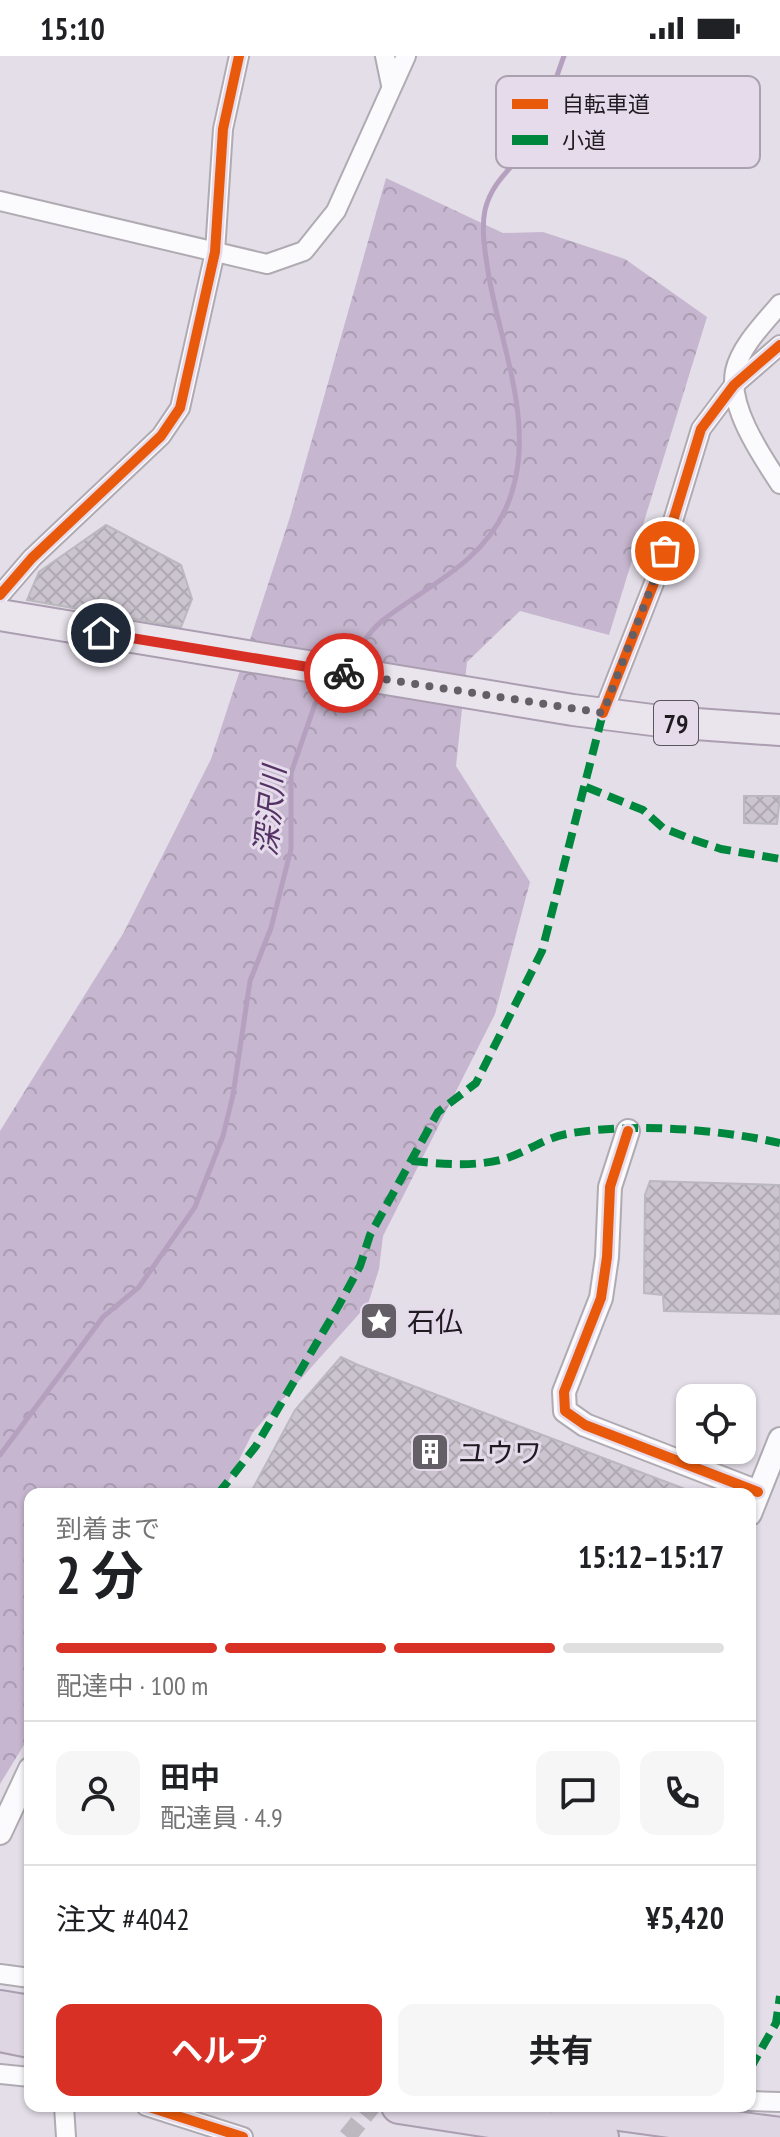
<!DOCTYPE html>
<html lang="ja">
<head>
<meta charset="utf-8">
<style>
  :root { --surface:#fff; --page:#f6f6f6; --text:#202124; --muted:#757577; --line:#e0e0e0; --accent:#d93025 }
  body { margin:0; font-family:"PT Sans Narrow","Noto Sans JP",sans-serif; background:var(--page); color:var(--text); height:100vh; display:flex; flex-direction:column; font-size:30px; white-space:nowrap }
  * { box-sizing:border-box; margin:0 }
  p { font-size:26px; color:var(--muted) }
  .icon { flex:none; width:44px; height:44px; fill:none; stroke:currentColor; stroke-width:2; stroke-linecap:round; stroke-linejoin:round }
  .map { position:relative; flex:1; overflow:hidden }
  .side { position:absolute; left:24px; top:1432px; width:732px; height:624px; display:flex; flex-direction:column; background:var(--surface); border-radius:16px; box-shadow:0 2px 6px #0004 }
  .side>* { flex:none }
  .tools { position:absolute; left:676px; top:1328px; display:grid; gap:16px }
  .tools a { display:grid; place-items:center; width:80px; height:80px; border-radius:16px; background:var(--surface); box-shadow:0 2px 6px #0004; font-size:40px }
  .pin { position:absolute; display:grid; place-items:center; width:68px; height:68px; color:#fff; margin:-34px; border:4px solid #fff; border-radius:50%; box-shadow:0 2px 8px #0007 }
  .courier { position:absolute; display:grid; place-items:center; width:80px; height:80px; margin:-40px; border:6px solid #d93025; border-radius:50%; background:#fff; color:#222; box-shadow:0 2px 10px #0007 }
  .headline em { font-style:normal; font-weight:700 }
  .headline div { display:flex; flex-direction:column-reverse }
  .headline { display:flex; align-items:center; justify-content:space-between; height:136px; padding:0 32px }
  h1 { font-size:52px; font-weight:700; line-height:60px }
  .bar { display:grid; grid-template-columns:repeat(4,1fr); gap:12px 8px; align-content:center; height:96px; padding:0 32px }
  .bar i { height:10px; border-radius:6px; background:var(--line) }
  .bar .selected { background:var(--accent) }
  .bar p { grid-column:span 4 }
  .line { display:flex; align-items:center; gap:20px; padding:0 32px; border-top:2px solid var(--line) }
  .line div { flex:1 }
  .round { display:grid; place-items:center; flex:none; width:84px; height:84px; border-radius:16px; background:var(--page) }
  .cta { display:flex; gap:16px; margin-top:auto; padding:16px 32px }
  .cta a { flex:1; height:92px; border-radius:16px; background:var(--accent); color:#fff; font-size:32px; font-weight:700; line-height:92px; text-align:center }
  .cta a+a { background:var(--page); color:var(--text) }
  .status { display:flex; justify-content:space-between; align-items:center; height:56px; padding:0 40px; background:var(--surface); direction:ltr }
  .status svg { height:22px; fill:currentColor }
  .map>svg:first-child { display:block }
  .forest { fill:url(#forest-crowns) }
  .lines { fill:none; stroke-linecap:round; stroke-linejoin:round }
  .stream { stroke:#b5a1bf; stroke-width:5 }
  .building { fill:url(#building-cross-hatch); stroke:#bcb8bf; stroke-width:2 }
  .minor-tunnel { stroke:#bdb7c0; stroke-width:18; stroke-dasharray:18 9; stroke-linecap:butt }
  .minor-casing { stroke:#b0abb2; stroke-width:22 }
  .tertiary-casing { stroke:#b0abb2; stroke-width:26 }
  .primary-casing { stroke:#aa9eb0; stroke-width:34 }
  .motorway-casing { stroke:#aa9eb0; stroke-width:38 }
  .minor { stroke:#fbfafc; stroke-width:18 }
  .tertiary { stroke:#fbfafc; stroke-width:22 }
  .primary { stroke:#eae4ed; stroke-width:30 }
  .motorway { stroke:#dfd6e4; stroke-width:34 }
  .quiet { stroke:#00873e; stroke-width:8; stroke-dasharray:16 8; stroke-linecap:butt }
  .cycleway-casing { stroke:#e5dbeb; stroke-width:15 }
  .cycleway { stroke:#e8590c; stroke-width:10 }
  .done { stroke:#645f67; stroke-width:8; stroke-dasharray:0 14.4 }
  .route { stroke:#d93025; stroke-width:10 }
  .labels { text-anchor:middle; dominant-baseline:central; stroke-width:6; stroke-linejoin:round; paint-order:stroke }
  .shield { fill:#e5dbeb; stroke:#5a555e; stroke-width:2 }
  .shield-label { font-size:26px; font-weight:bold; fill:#1f1b21 }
  .poi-label { font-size:28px; fill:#1f1b21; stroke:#e5dbeb; text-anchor:start }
  .water-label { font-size:30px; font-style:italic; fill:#553264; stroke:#e5dbeb }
  .key { fill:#e5dbeb; stroke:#aaa1ae; stroke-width:2 }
  .key-label { font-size:22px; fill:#1f1b21 }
</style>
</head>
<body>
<div class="status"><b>15:10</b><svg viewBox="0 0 49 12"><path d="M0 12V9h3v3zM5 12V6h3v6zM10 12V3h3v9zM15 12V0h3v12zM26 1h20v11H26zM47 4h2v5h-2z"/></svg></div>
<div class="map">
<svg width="780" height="2081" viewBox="0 0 780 2081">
  <defs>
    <pattern id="forest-crowns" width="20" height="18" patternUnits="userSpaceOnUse" patternTransform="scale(2)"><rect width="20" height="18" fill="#c6b6cf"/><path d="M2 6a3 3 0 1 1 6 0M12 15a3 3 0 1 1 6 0" fill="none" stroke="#aa9cb1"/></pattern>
    <pattern id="building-cross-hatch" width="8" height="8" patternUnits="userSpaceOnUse" patternTransform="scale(2)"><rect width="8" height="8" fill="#ccc5d0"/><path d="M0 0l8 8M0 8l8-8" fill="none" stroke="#afa9b2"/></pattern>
  </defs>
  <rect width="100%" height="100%" fill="#e4dee8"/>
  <polygon class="forest" points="386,122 503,177 543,176 625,203 707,261 609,579 520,555 467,606 456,710 530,826 495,958 383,1180 379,1213 368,1248 253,1376 222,1438 30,1438 30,1679 0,1728 0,1075 124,876 211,703 290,461"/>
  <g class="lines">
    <g class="stream">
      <path d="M348,606C359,593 369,575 383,564C428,529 481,508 506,452C540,375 500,291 488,215C485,196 481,173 485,154C493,120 521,107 535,80C547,55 554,26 564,0"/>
      <polyline points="0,1399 103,1261 139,1231 195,1151 223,1080 233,1039 250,925 271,872 291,793 291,717 315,648 334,623"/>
    </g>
  </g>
  <g class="building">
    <polygon points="106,469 181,509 192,543 181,571 27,544 39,516"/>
    <polygon points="744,740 780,740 777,768 744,767"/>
    <polygon points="650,1125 780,1129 780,1258 664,1255 663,1239 644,1237 645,1139"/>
    <polygon points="341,1301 358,1309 698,1438 250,1438 295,1354"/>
  </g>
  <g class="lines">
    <polyline class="minor-tunnel" points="347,2081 372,2050"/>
    <defs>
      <g id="minor">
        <polyline points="385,0 391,29"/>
        <polyline points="0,145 267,208 304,195 336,155 406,0"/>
        <path d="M780,248C765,266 740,291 735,315C728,351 761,399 780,428"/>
        <polyline points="0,539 32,502 161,380 180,352 215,196 223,73 239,0"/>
        <polyline points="603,657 654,527 701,373 734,329 780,289"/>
        <polyline points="0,1918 30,1922"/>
        <polyline points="0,2018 30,2021"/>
        <polyline points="750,2045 780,2046"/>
        <polyline points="64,2050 66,2081"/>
        <polyline points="146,2050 243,2081"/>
      </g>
      <g id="tertiary">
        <polyline points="628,1075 610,1131 607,1201 601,1242 564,1336 565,1355 585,1369 758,1436"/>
        <polyline points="750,1458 780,1383"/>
        <polyline points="0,1777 30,1713"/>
      </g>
      <polyline id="primary" points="0,559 573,654 668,666 780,674"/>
      <g id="motorway">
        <polyline points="0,1952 30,1957"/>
        <polyline points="0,1978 30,1984"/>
        <polyline points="399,2050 601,2081"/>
        <polyline points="568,2050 780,2079"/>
      </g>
    </defs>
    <use href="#minor" class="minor-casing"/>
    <use href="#tertiary" class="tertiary-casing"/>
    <use href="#primary" class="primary-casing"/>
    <use href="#motorway" class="motorway-casing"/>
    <use href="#minor" class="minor"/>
    <use href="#tertiary" class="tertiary"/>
    <use href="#primary" class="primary"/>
    <use href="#motorway" class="motorway"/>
    <g class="quiet">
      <polyline points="586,731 643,754 663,772 691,783 721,793 780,803"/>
      <path d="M412,1105C441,1108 476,1111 504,1103C528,1096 544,1081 572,1077C636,1067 717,1073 780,1087"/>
      <polyline points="218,1438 256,1390 339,1249 360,1210 370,1179 438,1056 476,1027 542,895 603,657"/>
      <polyline points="750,2013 776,1967 780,1940"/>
    </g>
    <defs>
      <g id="cycleway">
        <polyline points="0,539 32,502 161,380 180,352 215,196 223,73 239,0"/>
        <polyline points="603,657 654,527 701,373 734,329 780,289"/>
        <polyline points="628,1075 610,1131 607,1201 601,1242 564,1336 565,1355 585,1369 758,1436"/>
        <polyline points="146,2050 243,2081"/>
      </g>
    </defs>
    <use href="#cycleway" class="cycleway-casing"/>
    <use href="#cycleway" class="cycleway"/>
  </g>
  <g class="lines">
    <polyline class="done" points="344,617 603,657 665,495"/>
    <polyline class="route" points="101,577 344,617"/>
  </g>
  <defs>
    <symbol id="sight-square" viewBox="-11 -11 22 22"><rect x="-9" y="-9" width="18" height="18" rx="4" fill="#645f67" stroke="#e5dbeb"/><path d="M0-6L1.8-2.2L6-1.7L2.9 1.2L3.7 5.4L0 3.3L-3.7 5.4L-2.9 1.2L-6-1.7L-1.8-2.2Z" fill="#fff"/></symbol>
    <symbol id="building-square" viewBox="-11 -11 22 22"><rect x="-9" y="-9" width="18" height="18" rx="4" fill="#645f67" stroke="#e5dbeb"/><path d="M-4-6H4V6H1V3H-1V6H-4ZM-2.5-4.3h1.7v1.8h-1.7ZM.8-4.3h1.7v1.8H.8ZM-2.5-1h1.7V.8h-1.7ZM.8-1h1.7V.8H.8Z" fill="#fff"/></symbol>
  </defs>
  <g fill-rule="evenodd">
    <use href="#sight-square" x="357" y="1243" width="44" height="44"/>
    <use href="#building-square" x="408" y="1374" width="44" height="44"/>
  </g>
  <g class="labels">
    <rect class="shield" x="654" y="645" width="44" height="44" rx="6"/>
    <g class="shield-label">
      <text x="676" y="667">79</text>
    </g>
    <g class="poi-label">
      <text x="407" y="1265">石仏</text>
      <text x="458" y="1396">ユウワ</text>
    </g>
    <g class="water-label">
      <text transform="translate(269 755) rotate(-84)">深沢川</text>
    </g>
  </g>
  <rect x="496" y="20" width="264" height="92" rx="12" class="key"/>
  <rect x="512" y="43" width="36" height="10" fill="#e8590c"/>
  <rect x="512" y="79" width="36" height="10" fill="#00873e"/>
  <g class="key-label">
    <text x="562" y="56">自転車道</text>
    <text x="562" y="92">小道</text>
  </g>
</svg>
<div class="tools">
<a><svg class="icon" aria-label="locate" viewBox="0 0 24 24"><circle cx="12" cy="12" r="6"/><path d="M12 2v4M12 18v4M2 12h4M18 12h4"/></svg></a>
</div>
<div class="pin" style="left:665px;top:495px;background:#ea580c"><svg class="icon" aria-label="bag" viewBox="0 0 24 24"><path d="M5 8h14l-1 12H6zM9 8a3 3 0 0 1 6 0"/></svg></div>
<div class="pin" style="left:101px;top:577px;background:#1f2937"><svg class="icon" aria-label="home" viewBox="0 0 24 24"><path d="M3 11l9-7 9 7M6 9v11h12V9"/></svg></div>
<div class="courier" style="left:344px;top:617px"><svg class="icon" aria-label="bike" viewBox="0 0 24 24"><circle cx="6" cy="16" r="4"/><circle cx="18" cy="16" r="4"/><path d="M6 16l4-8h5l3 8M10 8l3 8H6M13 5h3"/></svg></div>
<section class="side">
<div class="headline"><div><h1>2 分</h1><p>到着まで</p></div><em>15:12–15:17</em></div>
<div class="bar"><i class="selected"></i><i class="selected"></i><i class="selected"></i><i></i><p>配達中 · 100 m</p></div>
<div class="line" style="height:144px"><a class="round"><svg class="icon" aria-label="person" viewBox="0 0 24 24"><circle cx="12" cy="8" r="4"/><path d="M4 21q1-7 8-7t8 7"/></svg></a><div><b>田中</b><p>配達員 · 4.9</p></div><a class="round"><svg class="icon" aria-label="chat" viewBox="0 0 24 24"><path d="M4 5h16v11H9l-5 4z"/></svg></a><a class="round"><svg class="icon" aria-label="phone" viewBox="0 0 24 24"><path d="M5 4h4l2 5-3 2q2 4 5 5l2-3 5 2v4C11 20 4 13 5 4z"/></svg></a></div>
<div class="line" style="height:104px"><div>注文 #4042</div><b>¥5,420</b></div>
<div class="cta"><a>ヘルプ</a><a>共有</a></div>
</section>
</div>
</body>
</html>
